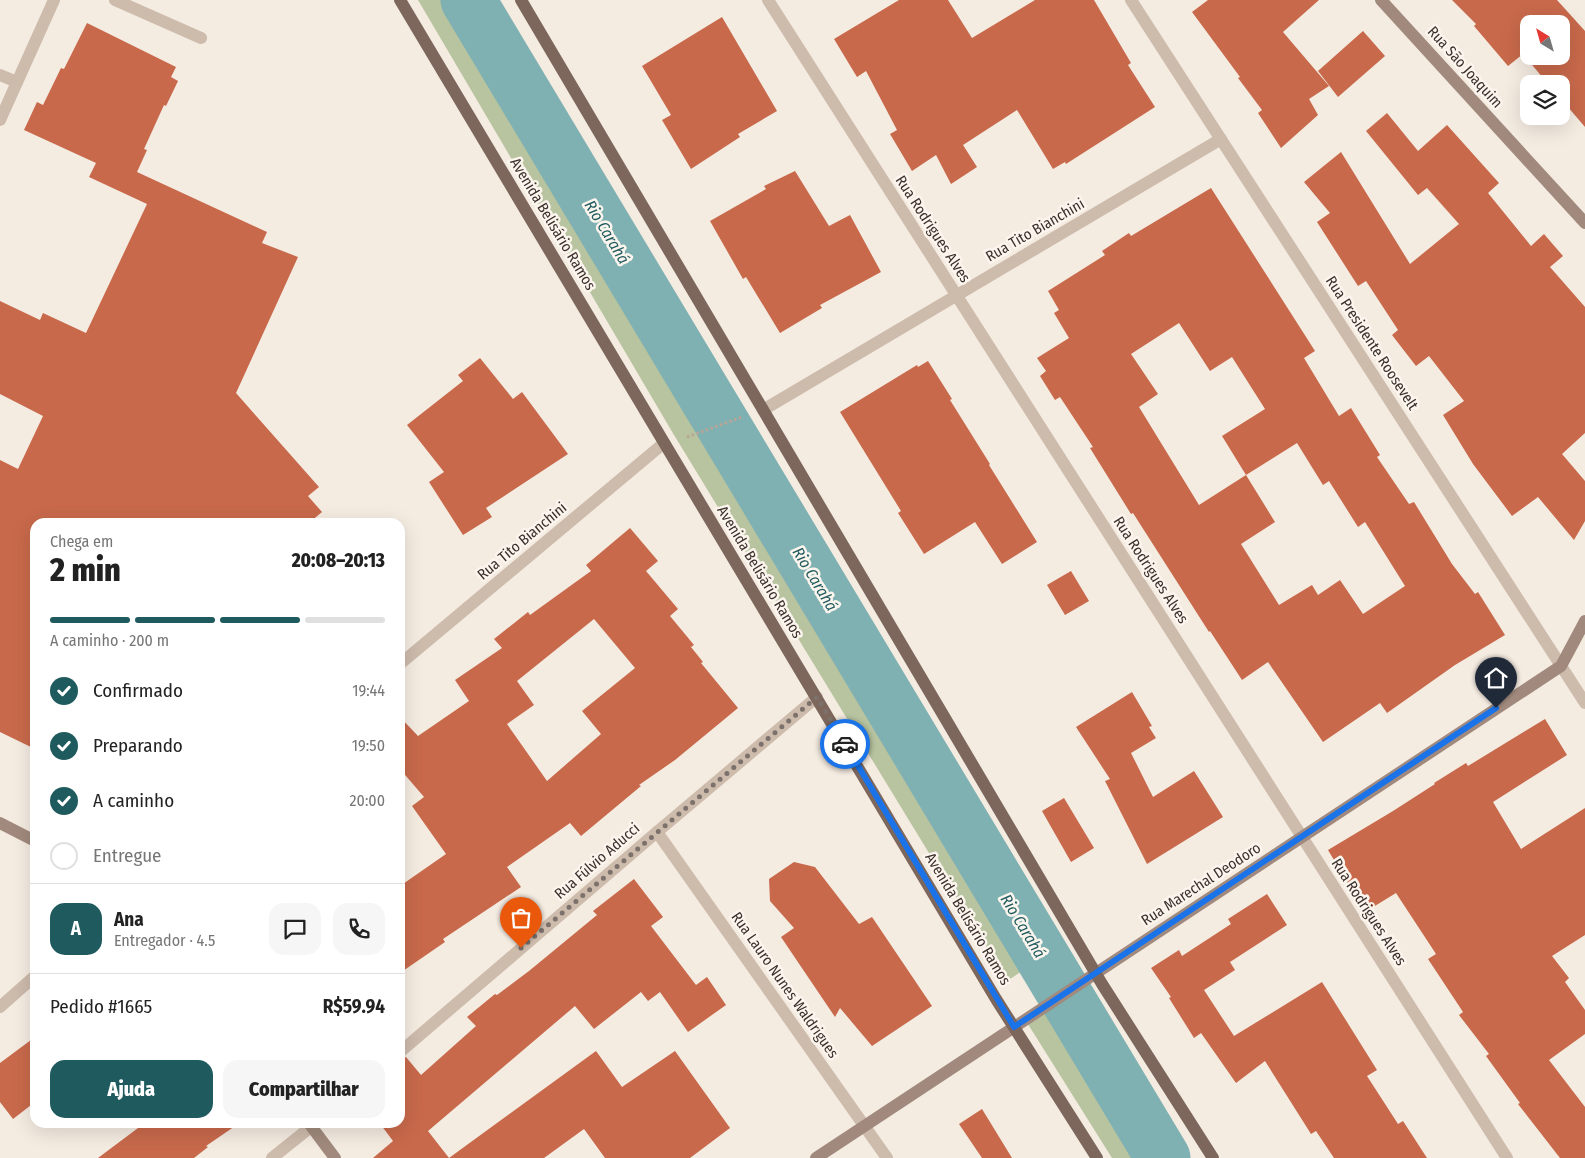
<!DOCTYPE html>
<html lang="pt">
<head>
<meta charset="utf-8">
<style>
  :root { --surface:#fff; --page:#f6f6f6; --text:#222; --muted:#767676; --line:#e0e0e0; --accent:#1f5a5e }
  body { margin:0; font-family:"Fira Sans Condensed",sans-serif; background:var(--page); color:var(--text); height:100vh; display:flex; flex-direction:column; font-size:19px; white-space:nowrap }
  * { box-sizing:border-box; margin:0 }
  p { font-size:16px; color:var(--muted) }
  .icon { flex:none; width:28px; height:28px; fill:none; stroke:currentColor; stroke-width:2; stroke-linecap:round; stroke-linejoin:round }
  .map { position:relative; flex:1; overflow:hidden }
  .panel { position:absolute; left:30px; top:518px; width:375px; height:610px; display:flex; flex-direction:column; background:var(--surface); border-radius:15px; box-shadow:0 5px 20px #0002 }
  .panel>* { flex:none }
  .needle { width:32px; rotate:323deg }
  .fabs { position:absolute; left:1520px; top:15px; display:grid; gap:10px }
  .fabs a { display:grid; place-items:center; width:50px; height:50px; border-radius:10px; background:var(--surface); box-shadow:0 5px 20px #0002; font-size:25px }
  .pin { position:absolute; display:grid; place-items:center; width:42px; height:42px; color:#fff; margin:-51px -21px; border-radius:50% 50% 50% 0; rotate:-45deg; box-shadow:0 0 5px #0007 }
  .pin .icon { rotate:45deg }
  .courier { position:absolute; display:grid; place-items:center; width:50px; height:50px; margin:-25px; border:4px solid #1a73e8; border-radius:50%; background:#fff; color:#222; box-shadow:0 1px 6px #0007 }
  .overview em { font-style:normal; font-weight:800 }
  .overview div { display:flex; flex-direction:column-reverse }
  .overview { display:flex; align-items:center; justify-content:space-between; height:85px; padding:0 20px }
  h1 { font-size:32px; font-weight:800; line-height:38px }
  .bar { display:grid; grid-template-columns:repeat(4,1fr); gap:8px 5px; align-content:center; height:60px; padding:0 20px }
  .bar i { height:6px; border-radius:4px; background:var(--line) }
  .bar .active { background:var(--accent) }
  .bar p { grid-column:span 4 }
  .line { display:flex; align-items:center; gap:12px; padding:0 20px; border-top:1px solid var(--line) }
  .line div { flex:1 }
  .round { display:grid; place-items:center; flex:none; width:52px; height:52px; border-radius:15px; background:var(--page) }
  ol { padding:0 20px; list-style:none }
  li { display:flex; align-items:center; gap:15px; height:55px }
  li p { margin-inline-start:auto }
  li .icon { padding:5px; border-radius:50%; background:var(--accent); color:#fff; stroke-width:4 }
  li:last-child { color:var(--muted) }
  li i { width:28px; height:28px; border:2px solid var(--line); border-radius:50% }
  .primary-button { display:flex; gap:10px; margin-top:auto; padding:10px 20px }
  .primary-button a { flex:1; height:58px; border-radius:15px; background:var(--accent); color:#fff; font-size:20px; font-weight:800; line-height:58px; text-align:center }
  .primary-button a+a { background:var(--page); color:var(--text) }
  .map>svg:first-child { display:block }
  .green { fill:#b8c4a0 }
  .lines { fill:none; stroke-linecap:round; stroke-linejoin:round }
  .river { stroke:#7fb0b2; stroke-width:55 }
  .building { fill:#c8694b; fill-rule:evenodd }
  .path { stroke:#b9a596; stroke-width:3; stroke-dasharray:2.5 2.5; stroke-linecap:butt }
  .street { stroke:#cdbbac; stroke-width:12 }
  .secondary { stroke:#a18a7d; stroke-width:12 }
  .primary { stroke:#7d675c; stroke-width:12 }
  .done { stroke:#7c716b; stroke-width:5; stroke-dasharray:0 9 }
  .route { stroke:#1a73e8; stroke-width:6 }
  .labels { text-anchor:middle; dominant-baseline:central; stroke-width:5; stroke-linejoin:round; paint-order:stroke }
  .street-label { font-size:15px; fill:#3b302b; stroke:#fbf5ee }
  .water-label { font-size:16px; font-style:italic; fill:#1f5a5e; stroke:#fbf5ee }
</style>
</head>
<body>
<div class="map">
<svg width="1585" height="1158" viewBox="0 0 1585 1158">
  <rect width="100%" height="100%" fill="#f4ebe1"/>
  <g class="green">
    <polygon points="418,0 496,0 1056,949 1007,981 674,435"/>
    <polygon points="1074,988 1181,1158 1112,1158 1026,1021"/>
  </g>
  <g class="lines">
    <polyline class="river" points="468,0 1163,1158"/>
  </g>
  <g class="building">
    <polygon points="899,0 948,0 972,38 1035,0 1094,0 1131,63 1128,65 1155,107 1066,164 1065,162 1053,169 1017,110 963,145 977,167 951,184 936,155 912,171 890,134 897,130 866,71 857,77 834,39"/>
    <polygon points="1208,0 1319,0 1283,32 1329,86 1309,99 1318,115 1281,148 1258,113 1262,110 1238,78 1240,77 1192,12"/>
    <path d="M1452,0H1557L1585,31V127L1561,99V84H1548L1523,54L1508,66L1474,26L1476,24ZM1529,24H1561V56H1529Z"/>
    <polygon points="722,17 777,111 738,134 740,137 691,169 662,120 671,115 642,66"/>
    <polygon points="87,23 176,67 171,77 178,81 166,106 164,105 144,149 147,150 137,172 267,232 262,243 298,257 236,393 319,487 308,496 322,512 310,522 35,522 35,749 0,732 0,460 18,469 43,416 0,394 0,301 40,320 43,313 86,333 147,204 89,177 96,163 24,130 37,102 43,105 61,68 64,69"/>
    <polygon points="1363,31 1385,56 1338,97 1318,71"/>
    <polygon points="1387,113 1418,151 1447,125 1499,183 1488,193 1531,246 1544,234 1563,256 1550,267 1585,307 1585,433 1562,454 1585,481 1585,521 1574,540 1538,497 1512,516 1473,464 1443,415 1464,401 1429,356 1416,366 1392,335 1398,330 1366,281 1358,286 1317,222 1330,213 1304,182 1341,152 1410,264 1459,224 1427,188 1418,195 1366,131"/>
    <polygon points="795,171 829,226 850,215 881,272 820,305 822,308 780,333 746,277 743,279 710,221 766,189 764,186"/>
    <path d="M1211,188L1315,351L1304,358L1339,416L1351,408L1380,455L1377,457L1409,504L1414,502L1452,564L1475,594L1478,592L1505,635L1455,665L1387,713L1380,703L1323,742L1268,662L1242,680L1210,631L1209,632L1133,513L1131,514L1090,448L1093,447L1060,397L1055,400L1040,376L1046,371L1037,358L1069,338L1054,313L1059,310L1048,291L1105,255L1102,251L1129,233L1131,236ZM1179,323L1210,371L1232,357L1265,409L1222,436L1246,475L1199,505L1139,407L1158,394L1131,354ZM1297,443L1323,485L1329,481L1358,527L1365,522L1405,586L1363,614L1340,580L1318,595L1312,585L1279,605L1241,544L1275,522L1246,475Z"/>
    <polygon points="480,358 513,399 522,392 568,454 486,508 492,517 463,535 429,482 444,472 407,425 463,381 458,375"/>
    <polygon points="928,361 952,399 950,400 990,464 989,465 1037,542 1002,564 975,522 924,554 898,513 901,511 840,412 917,365 918,367"/>
    <path d="M630,528L658,561L646,571L678,609L670,616L694,645L691,647L703,662L701,663L738,708L675,760L639,785L641,786L581,836L570,823L507,867L521,887L443,939L445,942L400,973V886L446,854L412,806L424,797L400,769V717L418,736L469,701L455,680L502,648L494,639L528,612L530,615L591,571L586,565ZM594,619L635,668L582,711L601,734L547,781L507,724L534,705L517,681Z"/>
    <polygon points="1071,571 1089,601 1065,615 1047,585"/>
    <polygon points="1132,692 1152,726 1149,727 1156,738 1131,753 1153,797 1194,771 1223,817 1147,864 1105,781 1110,779 1076,727"/>
    <polygon points="1545,719 1567,755 1493,802 1521,849 1585,808 1585,935 1552,956 1569,978 1565,982 1585,1010 1585,1034 1549,1060 1585,1107 1585,1158 1560,1158 1518,1104 1520,1103 1486,1056 1489,1054 1459,1015 1463,1012 1428,959 1436,954 1396,893 1365,912 1328,850 1393,811 1435,784 1434,783 1466,763 1468,766"/>
    <polygon points="1064,798 1094,848 1071,862 1042,811"/>
    <polygon points="794,862 815,867 859,924 872,917 932,1006 872,1046 840,1008 835,1017 781,937 794,928 770,901 769,879"/>
    <polygon points="634,879 663,917 651,926 696,985 707,977 726,1005 688,1032 660,992 648,1001 641,992 594,1029 575,1006 428,1131 449,1158 596,1051 622,1087 675,1051 730,1128 690,1158 605,1158 584,1129 544,1158 373,1158 393,1141 381,1125 384,1122 400,1122 400,1060 406,1057 421,1075 476,1026 467,1017 495,994 497,995 529,971 597,915 593,911"/>
    <polygon points="1267,894 1287,925 1230,962 1235,970 1204,990 1234,1036 1322,982 1377,1070 1367,1076 1398,1124 1403,1121 1427,1158 1334,1158 1316,1131 1311,1134 1265,1061 1236,1083 1201,1033 1194,1038 1169,998 1171,997 1151,968 1179,950 1182,956 1231,924 1228,919"/>
    <polygon points="35,1037 35,1102 13,1119 0,1102 0,1063"/>
    <polygon points="982,1109 1012,1158 982,1158 959,1124"/>
    <polygon points="146,1122 241,1122 206,1146 208,1147 194,1158 98,1158"/>
  </g>
  <g class="lines">
    <polyline class="path" points="687,437 742,417"/>
    <g class="street">
      <polyline points="115,0 201,38"/>
      <polyline points="768,0 1507,1158"/>
      <polyline points="1131,0 1585,703"/>
      <polyline points="0,75 17,82"/>
      <polyline points="0,120 54,0"/>
      <polyline points="763,410 1221,139"/>
      <polyline points="400,664 664,443"/>
      <polyline points="657,832 887,1158"/>
      <polyline points="0,1007 35,976"/>
      <polyline points="400,1052 657,832 817,697"/>
      <polyline points="272,1158 317,1122"/>
    </g>
    <g class="secondary">
      <polyline points="1381,0 1585,223"/>
      <polyline points="0,823 35,841"/>
      <polyline points="308,1122 335,1158"/>
      <polyline points="816,1158 1561,666 1585,621"/>
    </g>
    <g class="primary">
      <polyline points="400,0 996,999 1097,1158"/>
      <polyline points="521,0 1102,984 1213,1158"/>
    </g>
  </g>
  <g class="lines">
    <polyline class="done" points="521,948 817,697 845,744"/>
    <polyline class="route" points="845,744 1014,1027 1496,708"/>
  </g>
  <g class="labels">
    <g class="street-label">
      <text transform="translate(1465 67) rotate(48)">Rua São Joaquim</text>
      <text transform="translate(553 224) rotate(59)">Avenida Belisário Ramos</text>
      <text transform="translate(933 229) rotate(57)">Rua Rodrigues Alves</text>
      <text transform="translate(1035 230) rotate(-30)">Rua Tito Bianchini</text>
      <text transform="translate(1372 343) rotate(57)">Rua Presidente Roosevelt</text>
      <text transform="translate(522 541) rotate(-40)">Rua Tito Bianchini</text>
      <text transform="translate(1151 570) rotate(57)">Rua Rodrigues Alves</text>
      <text transform="translate(760 572) rotate(59)">Avenida Belisário Ramos</text>
      <text transform="translate(597 861) rotate(-41)">Rua Fúlvio Aducci</text>
      <text transform="translate(1201 884) rotate(-33)">Rua Marechal Deodoro</text>
      <text transform="translate(1369 912) rotate(57)">Rua Rodrigues Alves</text>
      <text transform="translate(968 919) rotate(59)">Avenida Belisário Ramos</text>
      <text transform="translate(785 985) rotate(55)">Rua Lauro Nunes Waldrigues</text>
    </g>
    <g class="water-label">
      <text transform="translate(607 232) rotate(59)">Rio Carahá</text>
      <text transform="translate(815 579) rotate(59)">Rio Carahá</text>
      <text transform="translate(1023 926) rotate(59)">Rio Carahá</text>
    </g>
  </g>
</svg>
<div class="fabs">
<a><svg class="needle" viewBox="-14 -14 28 28"><path d="M0-13l5 13h-10z" fill="#e53935"/><path d="M0 13l5-13h-10z" fill="#767676"/></svg></a>
<a><svg class="icon" aria-label="layers" viewBox="0 0 24 24"><path d="M12 4l9 5-9 5-9-5zM3 14l9 5 9-5"/></svg></a>
</div>
<div class="pin" style="left:521px;top:948px;background:#ea580c"><svg class="icon" aria-label="bag" viewBox="0 0 24 24"><path d="M5 8h14l-1 12H6zM9 8a3 3 0 0 1 6 0"/></svg></div>
<div class="pin" style="left:1496px;top:708px;background:#1f2937"><svg class="icon" aria-label="home" viewBox="0 0 24 24"><path d="M3 11l9-7 9 7M6 9v11h12V9"/></svg></div>
<div class="courier" style="left:845px;top:744px"><svg class="icon" aria-label="car" viewBox="0 0 24 24"><path d="M5 17H2v-5l4-1 3-4h7l3 4 3 1v5h-3M9 17h6M6 11h13"/><circle cx="7" cy="17" r="2"/><circle cx="17" cy="17" r="2"/></svg></div>
<section class="panel">
<div class="overview"><div><h1>2 min</h1><p>Chega em</p></div><em>20:08–20:13</em></div>
<div class="bar"><i class="active"></i><i class="active"></i><i class="active"></i><i></i><p>A caminho · 200 m</p></div>
<ol>
<li><svg class="icon" aria-label="check" viewBox="0 0 24 24"><path d="M5 12l5 5 9-10"/></svg>Confirmado<p>19:44</p></li>
<li><svg class="icon" aria-label="check" viewBox="0 0 24 24"><path d="M5 12l5 5 9-10"/></svg>Preparando<p>19:50</p></li>
<li><svg class="icon" aria-label="check" viewBox="0 0 24 24"><path d="M5 12l5 5 9-10"/></svg>A caminho<p>20:00</p></li>
<li><i></i>Entregue</li>
</ol>
<div class="line" style="height:90px"><b class="round" style="background:var(--accent);color:#fff">A</b><div><b>Ana</b><p>Entregador · 4.5</p></div><a class="round"><svg class="icon" aria-label="chat" viewBox="0 0 24 24"><path d="M4 5h16v11H9l-5 4z"/></svg></a><a class="round"><svg class="icon" aria-label="phone" viewBox="0 0 24 24"><path d="M5 4h4l2 5-3 2q2 4 5 5l2-3 5 2v4C11 20 4 13 5 4z"/></svg></a></div>
<div class="line" style="height:65px"><div>Pedido #1665</div><b>R$59.94</b></div>
<div class="primary-button"><a>Ajuda</a><a>Compartilhar</a></div>
</section>
</div>
</body>
</html>
